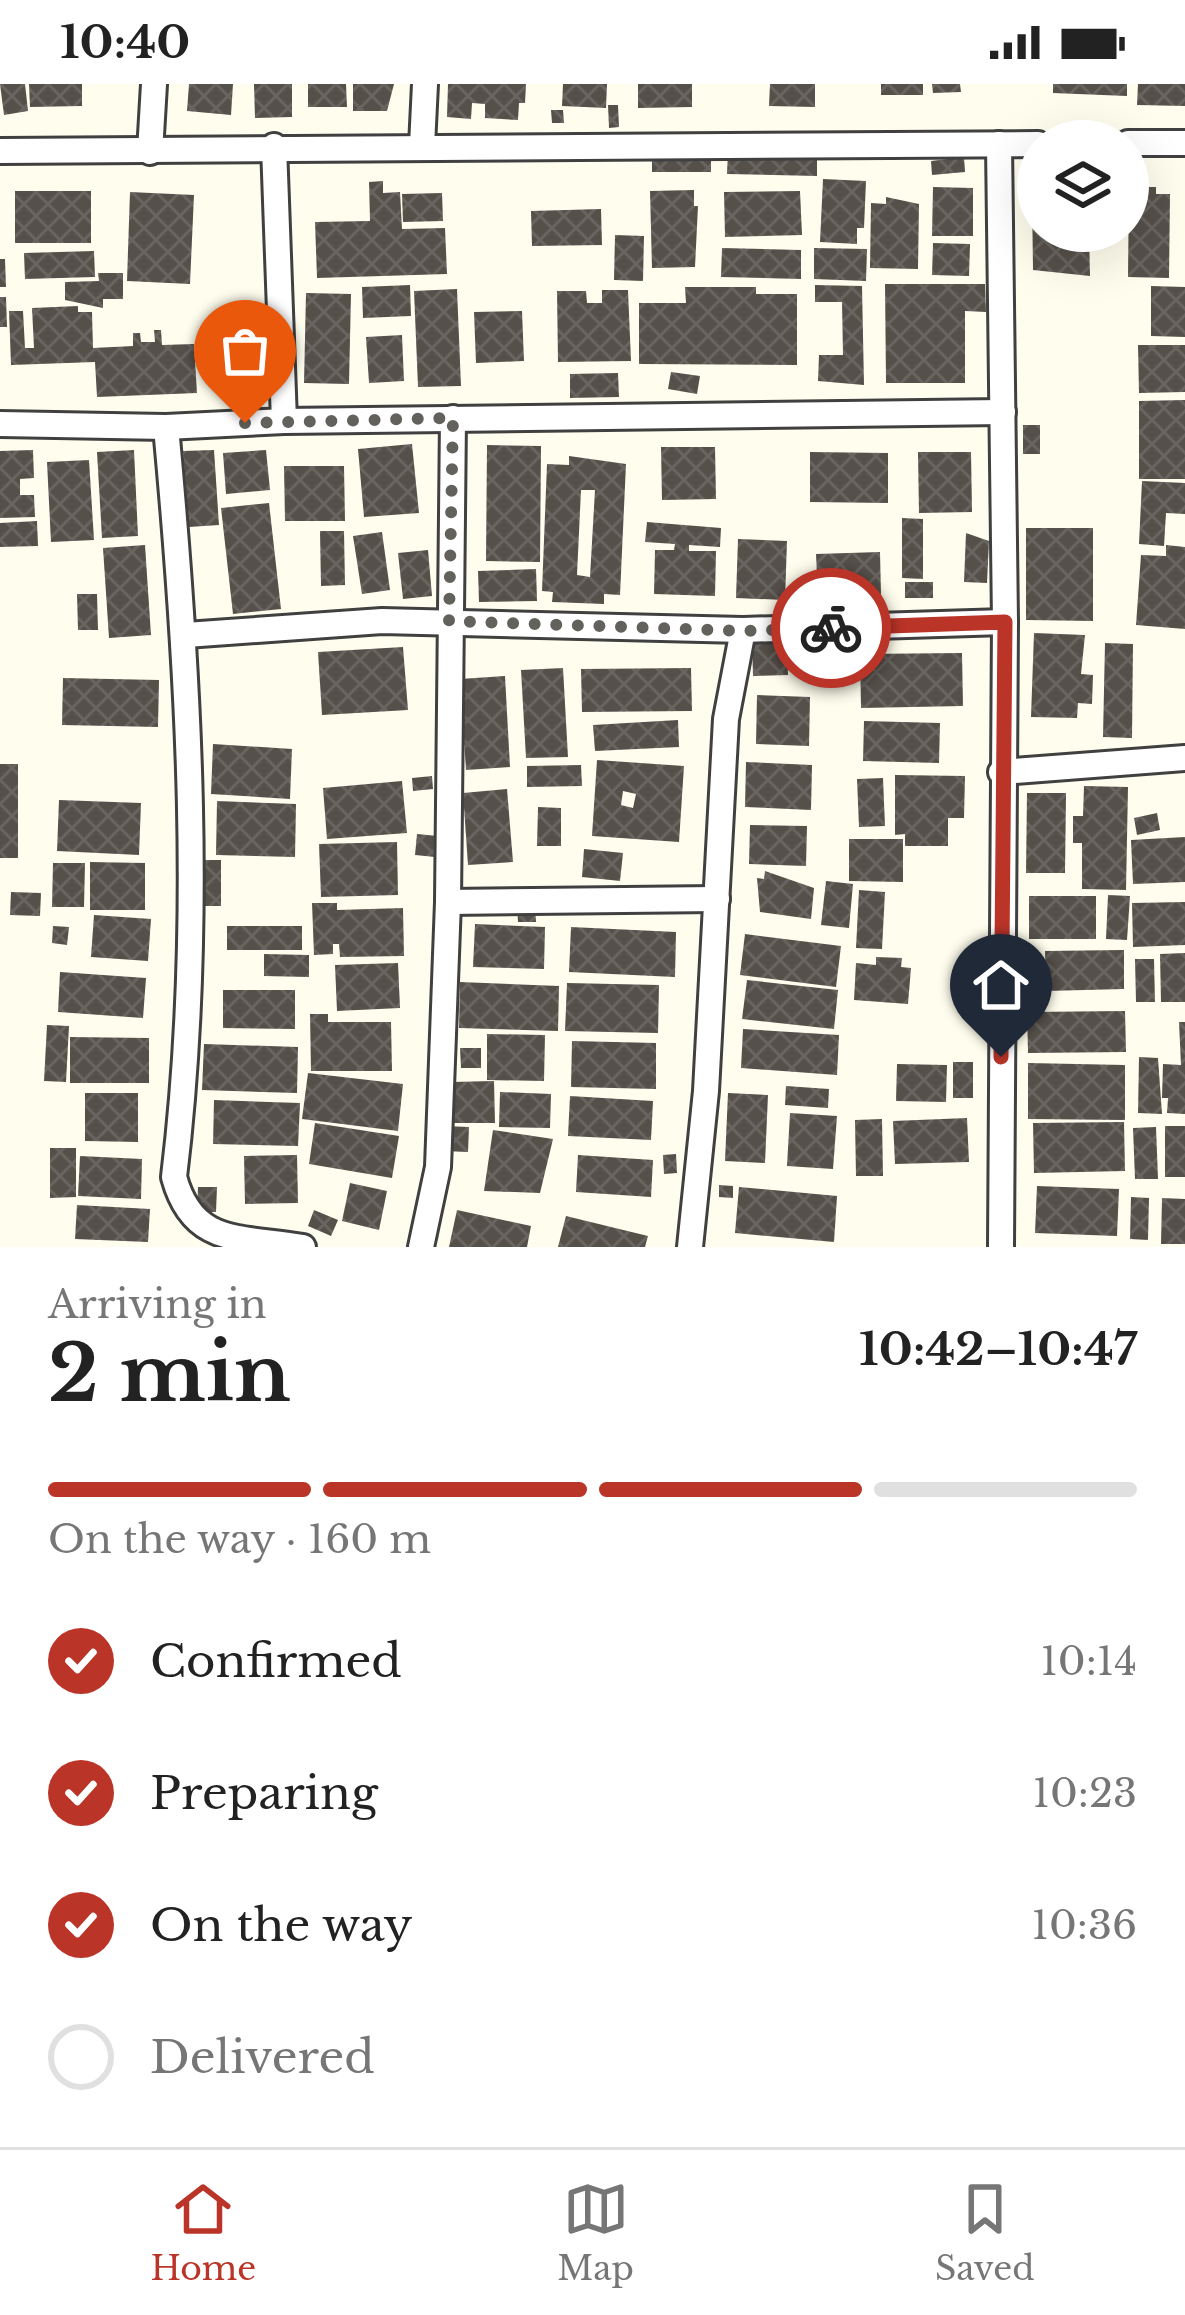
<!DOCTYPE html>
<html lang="en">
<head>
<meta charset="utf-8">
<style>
  :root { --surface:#fff; --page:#f2f2f2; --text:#222; --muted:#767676; --line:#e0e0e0; --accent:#bb3428 }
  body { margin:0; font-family:"Libre Baskerville",serif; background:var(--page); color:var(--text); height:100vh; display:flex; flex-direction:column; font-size:45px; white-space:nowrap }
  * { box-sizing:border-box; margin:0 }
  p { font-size:39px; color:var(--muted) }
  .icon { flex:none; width:66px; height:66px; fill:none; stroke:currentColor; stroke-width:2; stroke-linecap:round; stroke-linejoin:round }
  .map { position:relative; height:1163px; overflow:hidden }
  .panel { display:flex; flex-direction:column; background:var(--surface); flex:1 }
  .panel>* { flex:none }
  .controls { position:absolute; left:1017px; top:36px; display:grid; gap:24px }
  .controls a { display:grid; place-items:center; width:132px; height:132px; border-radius:50%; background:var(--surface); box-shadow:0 12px 48px #0002; font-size:60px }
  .pin { position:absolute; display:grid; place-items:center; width:102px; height:102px; color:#fff; margin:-123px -51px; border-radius:50% 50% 50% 0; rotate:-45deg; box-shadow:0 0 12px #0007 }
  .pin .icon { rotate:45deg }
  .courier { position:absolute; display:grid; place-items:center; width:120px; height:120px; margin:-60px; border:9px solid #bb3428; border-radius:50%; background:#fff; color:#222; box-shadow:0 3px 15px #0007 }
  .headline em { font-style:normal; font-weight:700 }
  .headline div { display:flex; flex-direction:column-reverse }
  .headline { display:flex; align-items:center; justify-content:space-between; height:204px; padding:0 48px }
  h1 { font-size:78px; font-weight:700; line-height:90px }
  .bar { display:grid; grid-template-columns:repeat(4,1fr); gap:18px 12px; align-content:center; height:144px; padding:0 48px }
  .bar i { height:15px; border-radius:9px; background:var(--line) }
  .bar .selected { background:var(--accent) }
  .bar p { grid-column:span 4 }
  ol { padding:0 48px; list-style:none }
  li { display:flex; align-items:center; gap:36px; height:132px }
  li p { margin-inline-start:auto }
  li .icon { padding:12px; border-radius:50%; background:var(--accent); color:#fff; stroke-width:4 }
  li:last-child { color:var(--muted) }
  li i { width:66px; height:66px; border:6px solid var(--line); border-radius:50% }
  .status { display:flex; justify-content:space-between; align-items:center; height:84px; padding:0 60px; background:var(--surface); direction:ltr }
  .status svg { height:33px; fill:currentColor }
  .menu { display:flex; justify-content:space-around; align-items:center; height:168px; border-top:3px solid var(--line); background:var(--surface); font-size:33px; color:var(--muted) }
  .menu a { display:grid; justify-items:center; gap:6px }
  .menu .selected { color:var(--accent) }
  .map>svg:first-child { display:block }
  .building { fill:url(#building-cross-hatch); fill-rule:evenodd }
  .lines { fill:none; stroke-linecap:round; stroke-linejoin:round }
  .street-casing { stroke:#404040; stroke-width:30 }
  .street { stroke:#fff; stroke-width:24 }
  .done { stroke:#62615c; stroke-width:12; stroke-dasharray:0 21.6 }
  .route { stroke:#bb3428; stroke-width:15 }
</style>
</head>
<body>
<div class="status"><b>10:40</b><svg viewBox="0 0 49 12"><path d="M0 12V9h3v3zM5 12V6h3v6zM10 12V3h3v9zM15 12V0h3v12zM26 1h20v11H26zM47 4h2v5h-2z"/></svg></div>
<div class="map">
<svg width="1185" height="1163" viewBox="0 0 1185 1163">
  <defs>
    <pattern id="building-cross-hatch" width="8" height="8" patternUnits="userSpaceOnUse" patternTransform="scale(3)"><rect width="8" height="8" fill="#56504a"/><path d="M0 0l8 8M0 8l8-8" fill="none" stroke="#696460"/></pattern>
  </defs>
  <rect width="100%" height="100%" fill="#fffeee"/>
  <g class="building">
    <polygon points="0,0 25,0 28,27 4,31"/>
    <polygon points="29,0 82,0 82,22 30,23"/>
    <polygon points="189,0 233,0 231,31 187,27"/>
    <polygon points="254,0 292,0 292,33 255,34"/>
    <polygon points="308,0 346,0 347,23 308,23"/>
    <polygon points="353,0 394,0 387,27 353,27"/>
    <polygon points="448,0 526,0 525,19 519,19 518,36 485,34 485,20 472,19 471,35 447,33"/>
    <polygon points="563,0 607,0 606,24 562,22"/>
    <polygon points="638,0 692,0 692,23 638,24"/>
    <polygon points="770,0 815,0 815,23 769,22"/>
    <rect x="881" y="0" width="42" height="11"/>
    <polygon points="932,0 960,0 961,8 933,9"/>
    <polygon points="1053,0 1127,0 1127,12 1053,9"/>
    <polygon points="1138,0 1185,0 1185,22 1137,21"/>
    <polygon points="608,21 618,21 619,43 609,44"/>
    <polygon points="551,26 563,26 564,39 552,39"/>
    <polygon points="728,66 817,68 817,92 727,90"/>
    <rect x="652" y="68" width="59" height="20"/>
    <polygon points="964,73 965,88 932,91 931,77"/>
    <polygon points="823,95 866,97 864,144 857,144 857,160 820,158"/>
    <polygon points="383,97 383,109 400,108 402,145 445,144 447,190 317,194 315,138 370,137 369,98"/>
    <polygon points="933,103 973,104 973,152 932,152"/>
    <polygon points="1129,103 1156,103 1156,110 1170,110 1169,194 1128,193"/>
    <polygon points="694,106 694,122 698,122 695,183 652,184 650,107"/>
    <rect x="15" y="107" width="76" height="52"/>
    <polygon points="800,107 802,151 725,153 724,108"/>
    <polygon points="130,108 194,111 190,200 127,197"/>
    <polygon points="442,109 443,137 403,138 402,110"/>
    <polygon points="1032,110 1038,110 1038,147 1089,147 1090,192 1033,186"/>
    <polygon points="886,113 919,120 918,185 870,184 871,119 886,120"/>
    <polygon points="601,125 602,161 532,162 531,127"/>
    <polygon points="615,151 644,152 643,197 614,196"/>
    <polygon points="933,159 970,160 969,192 932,191"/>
    <polygon points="722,164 801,166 801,195 721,193"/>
    <polygon points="814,164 867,165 866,197 814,195"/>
    <polygon points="94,167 95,193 25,195 24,169"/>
    <polygon points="0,175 5,175 6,203 0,203"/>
    <polygon points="98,189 123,189 123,215 103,215 103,224 65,216 65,198 99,197"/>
    <polygon points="885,200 985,200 986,228 965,227 965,299 886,299"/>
    <polygon points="410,201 411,232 363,234 362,203"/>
    <polygon points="815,201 862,202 864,301 818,297 819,271 843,271 842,218 815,218"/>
    <polygon points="1151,202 1185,203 1185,253 1151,252"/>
    <polygon points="685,203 756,203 756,210 797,210 797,281 639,280 639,219 686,219"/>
    <polygon points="457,205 461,302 418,303 414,207"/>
    <polygon points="602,206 628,206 631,277 558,278 557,207 586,207 587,219 602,219"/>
    <polygon points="306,209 351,210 349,300 304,299"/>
    <polygon points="0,213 6,213 7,243 0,243"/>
    <polygon points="78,222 78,228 92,228 93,264 133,262 133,249 140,249 141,258 155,258 154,246 161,246 162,261 194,260 197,309 97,313 95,278 11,281 9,227 23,227 25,264 34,264 32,224"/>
    <polygon points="522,227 524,277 476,279 474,228"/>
    <polygon points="402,251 404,297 369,299 366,253"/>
    <polygon points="1138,261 1185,261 1185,308 1139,309"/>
    <polygon points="671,288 700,292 697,310 668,305"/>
    <polygon points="618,289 619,313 570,314 570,290"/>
    <polygon points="1185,316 1185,395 1139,395 1139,317"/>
    <rect x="1023" y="341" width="17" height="29"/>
    <polygon points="412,360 419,429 364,433 358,365"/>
    <polygon points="487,361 541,362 540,478 486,477"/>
    <polygon points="661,363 715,363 716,415 662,416"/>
    <polygon points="33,366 34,394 20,395 20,411 34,411 35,433 0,434 0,367"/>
    <polygon points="134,366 138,452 102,454 97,368"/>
    <polygon points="214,366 219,441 189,443 183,367"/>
    <polygon points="266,366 270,406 226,410 223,369"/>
    <polygon points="810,368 888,369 888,419 810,418"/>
    <polygon points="918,368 971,368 972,428 919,429"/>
    <path d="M569,372L626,380L620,511L604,510V520L552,518L553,508L542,507L547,380L569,381ZM581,406H595L590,493L577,491Z"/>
    <polygon points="89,376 94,456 51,458 47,378"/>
    <polygon points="284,382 344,382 345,437 285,437"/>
    <polygon points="1142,397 1185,399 1185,430 1166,429 1164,462 1139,460"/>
    <polygon points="269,419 281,525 233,530 221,424"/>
    <polygon points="902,434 923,435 923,495 902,494"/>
    <polygon points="37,437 38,462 0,463 0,439"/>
    <polygon points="647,438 721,444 720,463 689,461 689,467 716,467 715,512 654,510 655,466 674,466 675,460 645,458"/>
    <polygon points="1026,444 1093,444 1093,537 1026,536"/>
    <polygon points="320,447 344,447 345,501 321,502"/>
    <polygon points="382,448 390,506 362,510 353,452"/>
    <polygon points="966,449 989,457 987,499 964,498"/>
    <polygon points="738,455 787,457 785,516 736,514"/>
    <polygon points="145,461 151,551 109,554 103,464"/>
    <polygon points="1166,461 1185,463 1185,545 1136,541 1141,471 1166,472"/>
    <polygon points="428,466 432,512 403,515 398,469"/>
    <polygon points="880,468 881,511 818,512 816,470"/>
    <polygon points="536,485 537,517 479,518 478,487"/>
    <rect x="905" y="498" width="28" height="16"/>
    <polygon points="77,510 97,510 98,546 78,546"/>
    <polygon points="1034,549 1085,551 1081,590 1093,591 1092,620 1078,619 1077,634 1031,633"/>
    <polygon points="787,557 788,591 753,592 752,558"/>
    <polygon points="1105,559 1133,560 1132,654 1103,653"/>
    <polygon points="403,563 408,626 322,631 318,568"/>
    <polygon points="962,569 963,622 861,624 860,570"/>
    <polygon points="563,584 568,673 526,674 521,586"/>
    <polygon points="691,584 692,627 582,628 581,585"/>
    <polygon points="505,592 510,683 466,686 460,595"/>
    <polygon points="63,594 159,596 158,643 62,641"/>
    <polygon points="757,611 810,613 809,662 756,660"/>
    <polygon points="678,636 679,663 595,667 593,641"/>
    <polygon points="864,637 940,639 939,679 863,677"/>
    <polygon points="213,660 292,665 290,715 211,710"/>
    <path d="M597,676L684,682L679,758L592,752ZM623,707L636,710L633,724L621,721Z"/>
    <polygon points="746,678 812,681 811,726 745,723"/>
    <rect x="0" y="680" width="18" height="94"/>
    <polygon points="581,681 582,702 527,703 527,682"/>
    <polygon points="895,691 965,692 964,734 948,734 948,762 905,762 905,750 895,751"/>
    <polygon points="432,692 433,705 413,707 412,694"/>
    <polygon points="883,694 885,742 859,743 857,695"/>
    <polygon points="402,697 407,749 327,755 323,704"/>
    <polygon points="1084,702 1128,703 1126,806 1082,805 1082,759 1073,759 1073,732 1083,732"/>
    <polygon points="507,705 513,778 468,781 463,709"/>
    <polygon points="1027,709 1066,709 1065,789 1026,789"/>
    <polygon points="59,716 141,719 139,771 57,767"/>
    <polygon points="217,717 296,720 295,773 216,771"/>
    <polygon points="538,723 561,724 561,762 537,762"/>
    <polygon points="1157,729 1160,746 1137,751 1134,734"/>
    <polygon points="750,741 807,742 806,782 749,780"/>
    <polygon points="417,750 438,752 435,773 415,771"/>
    <polygon points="1185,753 1185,798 1133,800 1131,756"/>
    <polygon points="849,755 903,755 903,798 849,797"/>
    <polygon points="397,758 398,811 321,813 319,760"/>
    <polygon points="584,765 623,769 620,797 582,793"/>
    <rect x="205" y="776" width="16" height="46"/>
    <polygon points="90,778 145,779 145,826 90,826"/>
    <polygon points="53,779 85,779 84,823 52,823"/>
    <polygon points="765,787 814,804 811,835 760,828 757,794 764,795"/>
    <polygon points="826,797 853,800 849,844 821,841"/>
    <polygon points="859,806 885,808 882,865 856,864"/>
    <polygon points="11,808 41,809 40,832 10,831"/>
    <polygon points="1108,811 1130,812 1127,856 1106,855"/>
    <rect x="1029" y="812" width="67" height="43"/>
    <polygon points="1185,818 1185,861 1133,863 1132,819"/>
    <polygon points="312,819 337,819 337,826 403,824 404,872 340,873 339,860 333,860 333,870 314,871"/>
    <polygon points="517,822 535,822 536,838 518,838"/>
    <polygon points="94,831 151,835 148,877 91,873"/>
    <polygon points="475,840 545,843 544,885 473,883"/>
    <polygon points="53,842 69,843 67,861 52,859"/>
    <rect x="227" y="842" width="75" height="24"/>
    <polygon points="571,843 676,848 675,893 569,888"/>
    <polygon points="745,850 841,862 836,903 740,891"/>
    <polygon points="1124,866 1124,905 1046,907 1045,867"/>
    <polygon points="1185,869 1185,918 1161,918 1160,870"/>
    <polygon points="264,870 309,871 309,893 264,892"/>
    <polygon points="876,873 902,874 901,883 911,884 908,920 854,916 856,879 876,881"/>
    <polygon points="1135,875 1154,875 1155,918 1136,918"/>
    <polygon points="398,879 400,924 337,927 335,881"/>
    <polygon points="60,888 146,894 143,934 58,928"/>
    <polygon points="747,896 838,906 834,945 742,935"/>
    <polygon points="460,898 559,902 558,947 459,944"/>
    <polygon points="567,899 659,901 658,949 565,947"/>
    <polygon points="223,906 295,906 295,945 223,944"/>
    <polygon points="1125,927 1126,968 1028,969 1027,928"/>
    <polygon points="310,930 328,930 328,938 391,938 392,987 311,987"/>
    <polygon points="1179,938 1185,938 1185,1030 1167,1029 1168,1014 1162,1014 1163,980 1181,981"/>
    <polygon points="47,941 69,942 66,998 44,997"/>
    <polygon points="743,945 839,951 837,991 741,984"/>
    <polygon points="487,950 545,951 544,997 487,996"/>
    <polygon points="70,953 149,954 149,999 70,999"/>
    <polygon points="572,957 656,959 656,1005 571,1003"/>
    <polygon points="204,960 298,963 297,1009 202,1006"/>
    <polygon points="460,964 481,964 481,984 461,984"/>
    <polygon points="1139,973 1158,974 1162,1030 1138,1029"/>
    <rect x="953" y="978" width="20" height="36"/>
    <polygon points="1028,979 1125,981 1125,1036 1028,1035"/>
    <polygon points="897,980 947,981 946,1018 896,1017"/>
    <polygon points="308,989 403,1000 398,1047 302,1035"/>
    <polygon points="494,997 495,1039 451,1039 451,998"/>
    <polygon points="786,1002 829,1005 828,1024 785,1021"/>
    <polygon points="500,1008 551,1010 550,1044 499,1043"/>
    <polygon points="85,1009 138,1009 138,1058 85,1057"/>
    <polygon points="728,1009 768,1011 765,1079 725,1077"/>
    <polygon points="570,1012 653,1017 651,1056 568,1052"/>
    <polygon points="214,1016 300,1019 298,1062 213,1060"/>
    <polygon points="790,1029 837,1032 833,1085 787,1082"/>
    <polygon points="967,1034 969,1078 895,1080 893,1037"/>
    <polygon points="882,1035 883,1092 856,1092 855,1036"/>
    <polygon points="1124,1038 1125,1087 1034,1089 1033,1039"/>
    <polygon points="315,1039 399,1052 392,1094 309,1080"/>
    <polygon points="444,1042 469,1043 468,1068 443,1067"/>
    <rect x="1165" y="1042" width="20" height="51"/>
    <polygon points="1156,1043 1158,1095 1135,1095 1133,1044"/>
    <polygon points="493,1046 553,1055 540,1109 484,1107"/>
    <polygon points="50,1064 76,1064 76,1113 50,1114"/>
    <polygon points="676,1070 677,1089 664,1090 663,1071"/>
    <polygon points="297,1071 298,1119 245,1120 244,1072"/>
    <polygon points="578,1071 653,1076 651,1113 576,1108"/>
    <polygon points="80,1072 142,1075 141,1115 78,1112"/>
    <polygon points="350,1099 387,1107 379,1146 342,1137"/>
    <polygon points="719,1101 733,1102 733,1114 719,1113"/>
    <polygon points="1037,1102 1119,1105 1117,1152 1035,1149"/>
    <polygon points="198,1103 217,1103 216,1128 197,1128"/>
    <polygon points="739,1103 837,1112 834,1158 735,1149"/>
    <polygon points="1131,1113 1149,1114 1148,1156 1130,1155"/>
    <polygon points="1162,1114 1185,1115 1185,1160 1161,1160"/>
    <polygon points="77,1121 150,1125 148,1158 75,1155"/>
    <polygon points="314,1126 338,1136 331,1152 308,1142"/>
    <polygon points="457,1126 531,1142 527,1163 449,1163"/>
    <polygon points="566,1132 648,1152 645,1163 558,1163"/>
  </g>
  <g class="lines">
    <defs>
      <g id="street">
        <polyline points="1128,59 1185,59"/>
        <polyline points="999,60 1005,538 1001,1163"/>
        <polyline points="274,62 284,337"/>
        <polyline points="422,62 425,0"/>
        <polyline points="0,67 1038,60"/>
        <polyline points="150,68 154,0"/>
        <polyline points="0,340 166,343 284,337 1003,328"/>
        <path d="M166,343C189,590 204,846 174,1093C193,1163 241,1152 303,1163"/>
        <polyline points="186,551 382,537 743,546 1005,538"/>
        <polyline points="1001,688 1185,674"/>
        <polyline points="448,818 717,815"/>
        <polyline points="421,1163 438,1083 448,818 453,334"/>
        <polyline points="690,1163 706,1007 726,635 743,546"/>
      </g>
    </defs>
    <use href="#street" class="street-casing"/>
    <use href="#street" class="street"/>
  </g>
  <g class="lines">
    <polyline class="done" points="245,339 453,334 449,537 743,547 831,544"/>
    <polyline class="route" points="831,544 1005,538 1001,973"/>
  </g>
</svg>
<div class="controls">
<a><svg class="icon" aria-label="layers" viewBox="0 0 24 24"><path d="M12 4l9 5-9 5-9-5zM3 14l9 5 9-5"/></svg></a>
</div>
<div class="pin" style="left:245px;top:339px;background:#ea580c"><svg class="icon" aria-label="bag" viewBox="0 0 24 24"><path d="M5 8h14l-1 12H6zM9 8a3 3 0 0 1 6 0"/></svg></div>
<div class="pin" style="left:1001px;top:973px;background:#1f2937"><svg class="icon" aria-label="home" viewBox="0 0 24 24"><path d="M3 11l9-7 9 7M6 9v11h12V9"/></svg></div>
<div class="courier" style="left:831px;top:544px"><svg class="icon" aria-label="bike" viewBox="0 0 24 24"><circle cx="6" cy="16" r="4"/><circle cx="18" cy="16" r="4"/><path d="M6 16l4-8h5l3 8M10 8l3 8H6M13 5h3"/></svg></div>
</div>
<section class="panel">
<div class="headline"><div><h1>2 min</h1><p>Arriving in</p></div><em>10:42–10:47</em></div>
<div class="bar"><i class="selected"></i><i class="selected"></i><i class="selected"></i><i></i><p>On the way · 160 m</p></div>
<ol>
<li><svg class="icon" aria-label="check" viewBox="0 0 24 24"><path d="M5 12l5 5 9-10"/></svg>Confirmed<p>10:14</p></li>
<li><svg class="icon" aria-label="check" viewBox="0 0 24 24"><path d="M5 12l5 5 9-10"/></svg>Preparing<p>10:23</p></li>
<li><svg class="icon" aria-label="check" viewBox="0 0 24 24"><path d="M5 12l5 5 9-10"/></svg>On the way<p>10:36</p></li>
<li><i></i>Delivered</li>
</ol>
</section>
<nav class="menu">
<a class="selected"><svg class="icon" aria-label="home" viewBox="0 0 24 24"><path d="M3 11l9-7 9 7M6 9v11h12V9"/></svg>Home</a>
<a><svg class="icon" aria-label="map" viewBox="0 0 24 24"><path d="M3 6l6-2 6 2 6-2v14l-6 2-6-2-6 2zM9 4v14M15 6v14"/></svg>Map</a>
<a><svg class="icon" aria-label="saved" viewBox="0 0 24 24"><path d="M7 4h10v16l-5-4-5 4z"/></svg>Saved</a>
</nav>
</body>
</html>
